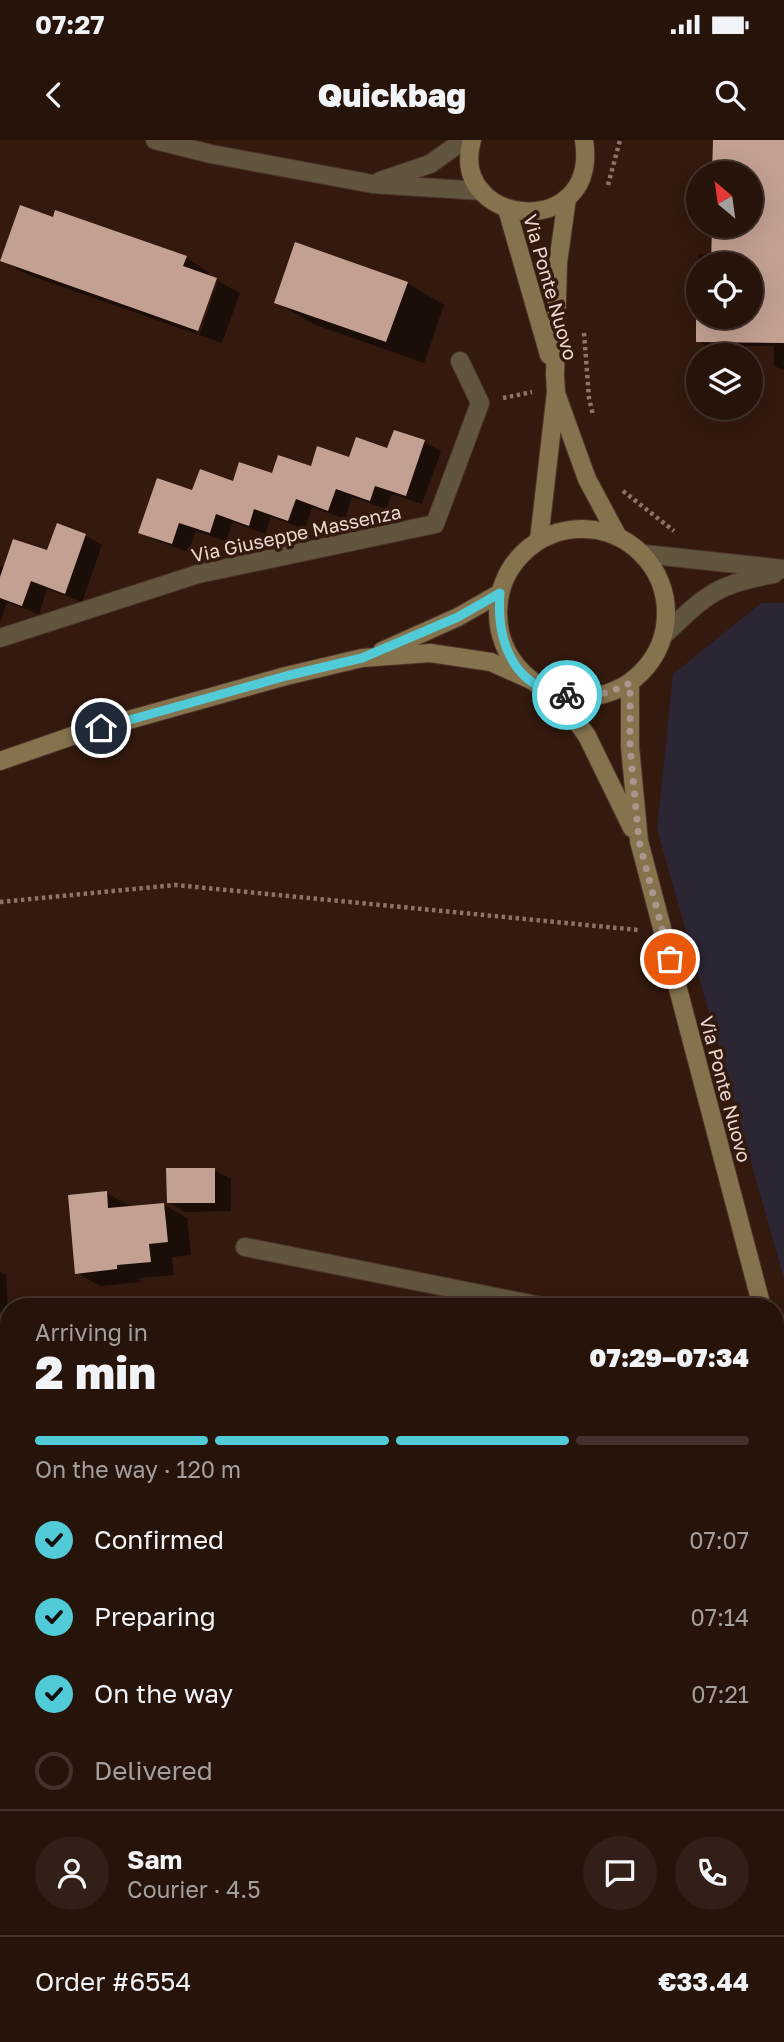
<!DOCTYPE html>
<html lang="en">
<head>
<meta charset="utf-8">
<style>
  :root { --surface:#26130a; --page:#322018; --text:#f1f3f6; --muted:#a49e9c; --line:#42322b; --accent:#52cbd9 }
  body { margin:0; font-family:"Golos Text",sans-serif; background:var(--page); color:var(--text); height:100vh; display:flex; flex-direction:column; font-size:26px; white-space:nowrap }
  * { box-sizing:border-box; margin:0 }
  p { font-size:23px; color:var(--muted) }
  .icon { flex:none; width:38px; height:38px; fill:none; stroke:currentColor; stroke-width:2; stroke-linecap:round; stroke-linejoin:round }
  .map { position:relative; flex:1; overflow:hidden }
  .panel { position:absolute; left:0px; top:1158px; width:784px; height:744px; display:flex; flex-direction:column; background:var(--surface); border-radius:28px 28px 0 0; box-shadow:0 7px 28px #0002,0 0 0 2px var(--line) }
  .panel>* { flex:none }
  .needle { width:46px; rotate:331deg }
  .fabs { position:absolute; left:686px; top:21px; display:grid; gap:14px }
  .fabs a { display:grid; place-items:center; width:77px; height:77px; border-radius:50%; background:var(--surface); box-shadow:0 7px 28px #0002,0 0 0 2px var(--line); font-size:35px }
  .pin { position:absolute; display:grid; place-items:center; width:60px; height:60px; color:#fff; margin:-30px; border:4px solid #fff; border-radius:50%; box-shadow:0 2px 7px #0007 }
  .courier { position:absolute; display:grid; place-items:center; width:70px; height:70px; margin:-35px; border:5px solid #52cbd9; border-radius:50%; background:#fff; color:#222; box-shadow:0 2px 9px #0007 }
  .summary em { font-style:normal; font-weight:800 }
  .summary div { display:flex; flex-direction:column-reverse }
  .summary { display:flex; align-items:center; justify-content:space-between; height:119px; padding:0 35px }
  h1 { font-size:46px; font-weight:800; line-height:52px }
  .bar { display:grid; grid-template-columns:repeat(4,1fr); gap:10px 7px; align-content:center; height:84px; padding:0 35px }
  .bar i { height:9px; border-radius:5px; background:var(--line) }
  .bar .active { background:var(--accent) }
  .bar p { grid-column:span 4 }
  .line { display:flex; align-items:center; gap:18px; padding:0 35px; border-top:2px solid var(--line) }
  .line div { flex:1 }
  .round { display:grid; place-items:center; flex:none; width:74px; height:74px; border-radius:37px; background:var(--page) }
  ol { padding:0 35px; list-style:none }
  li { display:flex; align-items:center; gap:21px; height:77px }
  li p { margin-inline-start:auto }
  li .icon { padding:7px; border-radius:50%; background:var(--accent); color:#111; stroke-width:4 }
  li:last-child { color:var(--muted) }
  li i { width:38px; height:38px; border:4px solid var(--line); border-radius:50% }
  .status { display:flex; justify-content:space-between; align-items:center; height:49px; padding:0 35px; background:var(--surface); direction:ltr }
  .status svg { height:19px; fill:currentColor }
  header { display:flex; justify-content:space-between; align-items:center; height:91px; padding:0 35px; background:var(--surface); font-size:32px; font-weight:800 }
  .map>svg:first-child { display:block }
  .industrial { fill:#2b2534 }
  .shadow { fill:#0007 }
  .building { fill:#c3a092 }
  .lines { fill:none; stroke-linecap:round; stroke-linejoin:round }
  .street-casing { stroke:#4d3429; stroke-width:20 }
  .secondary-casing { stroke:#4d3429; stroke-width:20 }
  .path { stroke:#8b746b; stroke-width:4.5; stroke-dasharray:3.5 3.5; stroke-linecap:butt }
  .street { stroke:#61553f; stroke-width:18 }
  .secondary { stroke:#85734e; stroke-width:18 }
  .done { stroke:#ab968d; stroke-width:7; stroke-dasharray:0 12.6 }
  .route { stroke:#52cbd9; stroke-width:9 }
  .labels { text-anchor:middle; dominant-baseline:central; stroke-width:7; stroke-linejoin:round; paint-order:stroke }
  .street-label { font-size:19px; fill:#ebd9d1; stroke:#33190e }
</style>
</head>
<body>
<div class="status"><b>07:27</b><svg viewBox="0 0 49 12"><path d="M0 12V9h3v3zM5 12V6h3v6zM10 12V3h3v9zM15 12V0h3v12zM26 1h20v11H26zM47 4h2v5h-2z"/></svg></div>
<header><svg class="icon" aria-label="back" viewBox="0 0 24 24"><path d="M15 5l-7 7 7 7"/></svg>Quickbag<svg class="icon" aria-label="search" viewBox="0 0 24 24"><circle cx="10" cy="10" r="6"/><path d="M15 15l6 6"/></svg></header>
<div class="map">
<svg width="784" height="1902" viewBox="0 0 784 1902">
  <rect width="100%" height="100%" fill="#33190e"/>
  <polygon class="industrial" points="761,463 784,463 784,1139 657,689 673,534"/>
  <g class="shadow">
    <polygon points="715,0 784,0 784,230 774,226 774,206 706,206 698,201 698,166 698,177 751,177 751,124 699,124 699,114 713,114 714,86 751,86 751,33 714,33"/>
    <polygon points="54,79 186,118 209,132 208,137 216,140 240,153 222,203 199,195 218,141 214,141 196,194 26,134 2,120"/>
    <polygon points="407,143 444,165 424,223 313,184 276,162"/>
    <polygon points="395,292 424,302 441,311 422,364 392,354 386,369 352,357 345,379 312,367 305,389 271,377 265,394 233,382 226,401 196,391 188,412 157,401 140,392 194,352 388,310"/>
    <polygon points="58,385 86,396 102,405 82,462 47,449 39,474 7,462 0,483 0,426 5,428 48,412"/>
    <polygon points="214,1030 231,1039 231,1071 185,1072 168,1062"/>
    <polygon points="106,1053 130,1066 164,1065 187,1078 191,1115 172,1117 174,1135 140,1138 140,1142 100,1146 77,1133"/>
    <polygon points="0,1132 6,1135 8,1172 0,1172"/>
    <polygon points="775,1394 782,1398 784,1402 784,1454 775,1458"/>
    <polygon points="3,1642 9,1646 9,1742 0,1745 0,1643"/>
    <polygon points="9,1775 9,1878 6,1879 0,1875 0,1778"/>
    <polygon points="76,1894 113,1894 124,1902 52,1902"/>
    <polygon points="342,1894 442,1894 444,1902 344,1902"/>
  </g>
  <g class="building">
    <polygon points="713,0 784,0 784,203 696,202 696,177 751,177 751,124 711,124 712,86 751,86 751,33 712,33"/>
    <polygon points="20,65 53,77 55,70 187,116 183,126 217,138 198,191 0,121"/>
    <polygon points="295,102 408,142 386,202 274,163"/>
    <polygon points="394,290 425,300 406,356 375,346 370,361 336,349 328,371 296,359 288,381 254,369 249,386 216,374 210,393 179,383 172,404 138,393 157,338 192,350 200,329 233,341 239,322 272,333 278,315 311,326 317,306 349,317 356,297 387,308"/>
    <polygon points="57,383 86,394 65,454 31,441 22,466 0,458 0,437 13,399 47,410"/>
    <polygon points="166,1028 215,1028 215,1063 167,1063"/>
    <polygon points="107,1051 108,1068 164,1063 168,1102 149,1104 151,1122 117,1125 117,1129 75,1134 68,1055"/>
  </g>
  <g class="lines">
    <defs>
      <g id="street">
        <polyline points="155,0 211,14 373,44 482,51"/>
        <polyline points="380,41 430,24 464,0"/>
        <polyline points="644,414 784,429"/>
        <path d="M664,495C706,455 716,444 774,434"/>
        <polyline points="0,498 198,434 435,384 480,263 460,221"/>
        <polyline points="245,1107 546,1167"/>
      </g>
      <g id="secondary">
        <path d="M472,0C447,87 600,103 584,0"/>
        <polyline points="507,69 549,215"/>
        <polyline points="557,256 587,339 617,395"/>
        <circle cx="582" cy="473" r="84"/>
        <polyline points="539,400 556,252 555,235 558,123 567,58"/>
        <polyline points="382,511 458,477 500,453"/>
        <polyline points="630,543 630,607 639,701 762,1167"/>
        <polyline points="557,554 587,596 632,688"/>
        <polyline points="0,621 75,595 286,536 362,518 430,513 491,522 531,540"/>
        <polyline points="775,1216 784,1249"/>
      </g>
    </defs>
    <use href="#street" class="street-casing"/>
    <use href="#secondary" class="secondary-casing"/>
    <g class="path">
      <polyline points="608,45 620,0"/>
      <polyline points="584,193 589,258 593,275"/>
      <polyline points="503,258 532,252"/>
      <polyline points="623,351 674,391"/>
      <polyline points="0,762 175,745 638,790"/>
      <polyline points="775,1692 784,1689"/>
    </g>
    <use href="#street" class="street"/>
    <use href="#secondary" class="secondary"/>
  </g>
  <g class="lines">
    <path class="done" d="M567,555C591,559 609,553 630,543V607L639,701L670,819"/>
    <path class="route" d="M101,588L286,536L362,518L458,477L500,453C496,501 513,548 567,555"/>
  </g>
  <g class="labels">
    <g class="street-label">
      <text transform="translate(551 147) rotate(74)">Via Ponte Nuovo</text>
      <text transform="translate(296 393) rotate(-12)">Via Giuseppe Massenza</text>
      <text transform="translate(726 949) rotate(75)">Via Ponte Nuovo</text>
    </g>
  </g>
</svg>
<div class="fabs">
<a><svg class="needle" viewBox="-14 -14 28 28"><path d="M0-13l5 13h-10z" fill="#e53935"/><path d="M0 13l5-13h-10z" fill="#a49e9c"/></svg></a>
<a><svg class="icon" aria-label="locate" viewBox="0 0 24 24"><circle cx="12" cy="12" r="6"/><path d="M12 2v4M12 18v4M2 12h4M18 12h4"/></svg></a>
<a><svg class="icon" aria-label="layers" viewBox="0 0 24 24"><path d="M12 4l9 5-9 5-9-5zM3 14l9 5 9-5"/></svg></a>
</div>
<div class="pin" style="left:670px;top:819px;background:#ea580c"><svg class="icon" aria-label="bag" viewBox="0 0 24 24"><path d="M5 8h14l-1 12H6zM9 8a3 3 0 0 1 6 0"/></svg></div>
<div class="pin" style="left:101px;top:588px;background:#1f2937"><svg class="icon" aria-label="home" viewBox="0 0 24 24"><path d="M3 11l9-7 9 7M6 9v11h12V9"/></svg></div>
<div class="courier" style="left:567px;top:555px"><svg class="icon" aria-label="bike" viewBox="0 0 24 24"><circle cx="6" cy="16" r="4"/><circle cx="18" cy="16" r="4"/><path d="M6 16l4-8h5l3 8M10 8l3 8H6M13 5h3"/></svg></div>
<section class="panel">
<div class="summary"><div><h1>2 min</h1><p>Arriving in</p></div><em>07:29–07:34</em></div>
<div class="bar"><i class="active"></i><i class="active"></i><i class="active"></i><i></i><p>On the way · 120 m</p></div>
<ol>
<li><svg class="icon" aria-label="check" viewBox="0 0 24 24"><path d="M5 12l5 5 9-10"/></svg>Confirmed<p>07:07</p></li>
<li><svg class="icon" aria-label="check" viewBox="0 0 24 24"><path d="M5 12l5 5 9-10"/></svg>Preparing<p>07:14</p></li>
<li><svg class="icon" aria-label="check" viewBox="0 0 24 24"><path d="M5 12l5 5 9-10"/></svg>On the way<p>07:21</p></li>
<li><i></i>Delivered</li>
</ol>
<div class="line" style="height:126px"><a class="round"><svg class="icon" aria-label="person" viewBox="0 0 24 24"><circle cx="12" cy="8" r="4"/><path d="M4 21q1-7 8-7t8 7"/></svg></a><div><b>Sam</b><p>Courier · 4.5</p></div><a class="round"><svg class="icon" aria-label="chat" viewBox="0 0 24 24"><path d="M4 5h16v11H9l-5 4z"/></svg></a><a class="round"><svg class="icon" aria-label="phone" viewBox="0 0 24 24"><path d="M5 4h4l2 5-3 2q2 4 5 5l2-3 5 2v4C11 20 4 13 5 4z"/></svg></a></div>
<div class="line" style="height:91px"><div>Order #6554</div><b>€33.44</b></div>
</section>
</div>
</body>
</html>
